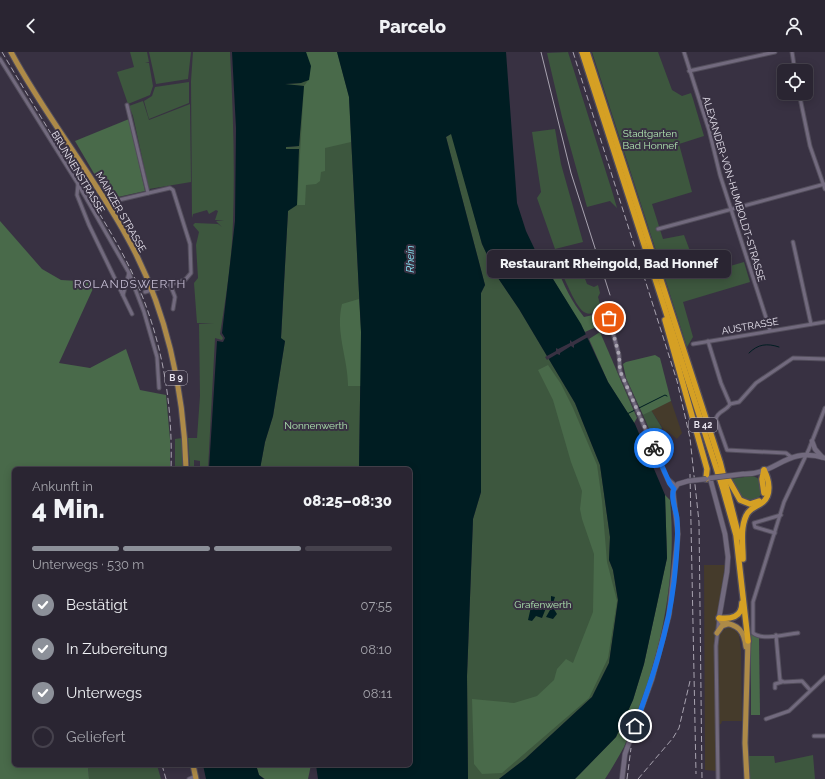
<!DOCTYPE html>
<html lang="de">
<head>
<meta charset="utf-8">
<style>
  :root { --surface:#2a2532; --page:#36313e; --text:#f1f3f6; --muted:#a5a5ac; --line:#46424d; --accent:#8c9099 }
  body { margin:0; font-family:Raleway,sans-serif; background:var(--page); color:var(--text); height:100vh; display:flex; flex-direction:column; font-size:15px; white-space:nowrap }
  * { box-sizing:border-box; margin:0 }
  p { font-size:13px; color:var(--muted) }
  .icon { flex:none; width:22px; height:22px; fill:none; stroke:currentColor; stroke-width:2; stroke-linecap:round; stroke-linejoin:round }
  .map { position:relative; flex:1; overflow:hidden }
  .details { position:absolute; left:12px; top:415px; width:400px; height:300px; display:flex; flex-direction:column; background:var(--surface); border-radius:6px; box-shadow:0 2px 10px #0003,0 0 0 1px var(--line) }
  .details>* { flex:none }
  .tools { position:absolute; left:777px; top:12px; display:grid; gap:8px }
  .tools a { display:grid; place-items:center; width:36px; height:36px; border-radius:6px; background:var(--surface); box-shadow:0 2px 10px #0003,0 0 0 1px var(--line); font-size:20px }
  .pin { position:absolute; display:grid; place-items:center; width:34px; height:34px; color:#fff; margin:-17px; border:2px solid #fff; border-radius:50%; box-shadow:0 1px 4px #0007 }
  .courier { position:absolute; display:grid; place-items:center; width:40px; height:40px; margin:-20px; border:3px solid #1a73e8; border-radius:50%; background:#fff; color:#222; box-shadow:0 1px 5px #0007 }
  .bubble { position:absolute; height:28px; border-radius:6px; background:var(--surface); box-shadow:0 2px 10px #0003,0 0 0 1px var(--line); font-size:13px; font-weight:800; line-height:28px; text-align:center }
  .head em { font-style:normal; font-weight:800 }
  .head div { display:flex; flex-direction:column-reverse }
  .head { display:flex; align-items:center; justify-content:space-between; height:68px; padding:0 20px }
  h1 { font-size:26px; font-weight:800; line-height:30px }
  .bar { display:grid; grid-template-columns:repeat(4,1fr); gap:6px 4px; align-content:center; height:48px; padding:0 20px }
  .bar i { height:5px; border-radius:3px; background:var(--line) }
  .bar .active { background:var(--accent) }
  .bar p { grid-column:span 4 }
  ol { padding:0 20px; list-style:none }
  li { display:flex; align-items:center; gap:12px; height:44px }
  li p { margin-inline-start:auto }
  li .icon { padding:4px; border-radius:50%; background:var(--accent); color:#fff; stroke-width:4 }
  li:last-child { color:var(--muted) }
  li i { width:22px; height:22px; border:2px solid var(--line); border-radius:50% }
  header { display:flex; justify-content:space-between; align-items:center; height:52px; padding:0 20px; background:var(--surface); font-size:18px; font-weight:800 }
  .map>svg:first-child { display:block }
  .commercial { fill:#453b2b }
  .green { fill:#3d573e }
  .forest { fill:#496a4a }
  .water { fill:#001d22 }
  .pier { fill:#383142 }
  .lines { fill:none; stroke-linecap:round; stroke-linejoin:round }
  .stream { stroke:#001d22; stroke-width:1 }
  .street-tunnel { stroke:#524c5c; stroke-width:3; stroke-dasharray:3 1.5; stroke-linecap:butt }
  .street-casing { stroke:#534e5c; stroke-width:5 }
  .secondary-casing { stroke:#534e5c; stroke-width:6 }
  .primary-casing { stroke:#534e5c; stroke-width:7 }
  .highway-casing { stroke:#534e5c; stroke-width:8 }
  .street { stroke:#726a7e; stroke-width:3 }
  .secondary { stroke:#726a7e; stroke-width:4.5 }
  .primary { stroke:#ad8a48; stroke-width:5 }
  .highway { stroke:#d5a024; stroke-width:5.5 }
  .tram { stroke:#a8a3b0; stroke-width:1 }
  .rail { stroke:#a8a3b0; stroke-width:1; stroke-dasharray:6 3; stroke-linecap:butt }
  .secondary-bridge-casing { stroke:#534e5c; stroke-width:6; stroke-linecap:butt }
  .secondary-bridge { stroke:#726a7e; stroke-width:4.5 }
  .done { stroke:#aaa5b2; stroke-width:4; stroke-dasharray:0 7.2 }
  .route { stroke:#1a73e8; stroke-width:5 }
  .labels { text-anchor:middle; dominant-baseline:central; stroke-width:4; stroke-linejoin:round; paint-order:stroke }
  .shield { fill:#383142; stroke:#b2aeba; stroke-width:1 }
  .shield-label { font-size:9px; font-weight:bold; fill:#e7e3ee }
  .park-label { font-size:10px; fill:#afe5b0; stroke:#383142 }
  .street-label { font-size:10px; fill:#e7e3ee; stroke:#383142 }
  .water-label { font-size:11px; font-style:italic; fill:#87e5f5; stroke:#383142 }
  .quarter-label { font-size:12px; letter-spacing:1px; fill:#c3bbd1; stroke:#383142 }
</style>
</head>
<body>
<header><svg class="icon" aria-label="back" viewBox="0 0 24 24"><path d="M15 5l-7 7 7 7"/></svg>Parcelo<svg class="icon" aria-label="person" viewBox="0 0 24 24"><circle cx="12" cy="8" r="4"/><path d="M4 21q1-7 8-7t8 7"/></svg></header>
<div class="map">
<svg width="825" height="727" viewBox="0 0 825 727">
  <rect width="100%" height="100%" fill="#383142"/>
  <g class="commercial">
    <polygon points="671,349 682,381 677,387 667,379 666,381 651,358"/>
    <polygon points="704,513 725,513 715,579 722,579 728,575 734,576 739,583 741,598 742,669 722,669 721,672 715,672 716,719 705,718"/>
  </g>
  <g class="green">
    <polygon points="130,0 147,0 149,10 145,11 149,11 153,34 150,43 128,52 117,20 134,15"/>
    <polygon points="149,0 191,0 188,27 156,32"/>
    <path d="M193,0H230C233,57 235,114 233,170C232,207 226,245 220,282L223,286L222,288L215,286L208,417H200V409L194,408V417H190L188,386H197L200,344L199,272H214L197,271L194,231L198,226L196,193L199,180L193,173L195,171L218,172L222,175L216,169L224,168H215L218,159L216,158L209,162L207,158L193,162L192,166L191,29Z"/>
    <polygon points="306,0 337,0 349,45 361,280 359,417 260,417 265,390 273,364 285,289 281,287 288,159 299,97 286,97 286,95 299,94 303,34 285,33 285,32 301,31 311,14"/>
    <polygon points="568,0 612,139 617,156 610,149 587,155 562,65 547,1"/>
    <polygon points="592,0 658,0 672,38 682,44 691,41 693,47 704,84 679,92 692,140 652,152 663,187 684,183 699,223 744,210 750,230 683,250 693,285 687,295"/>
    <polygon points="189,30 189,51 149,67 144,49 152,44 155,35"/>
    <polygon points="143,49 149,68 190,52 191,130 149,137 133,64 129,54"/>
    <polygon points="555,77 561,112 583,190 555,197 537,146 541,140 532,80"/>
    <polygon points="452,81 482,192 498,226 519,257 575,351 600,413 610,485 609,508 613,518 618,548 609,611 592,645 525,707 499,727 468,727 467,624 473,467 481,440 481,241 485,233 446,85"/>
    <path d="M591,211L592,215L587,217L584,224L587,232L594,235L598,233L600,241L598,245L602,259C597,260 590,263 586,261C578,259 568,234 564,226L576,215Z"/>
    <polygon points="651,358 662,376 653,386 643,363"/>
    <polygon points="182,386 184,417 175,417 175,387"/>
    <path d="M751,424C761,425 761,431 763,440L757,448C741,452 737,439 731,427Z"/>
    <polygon points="813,703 815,727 749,727 749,704 774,704 775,711"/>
    <polygon points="88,713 157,713 161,727 89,727"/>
  </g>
  <g class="forest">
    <path d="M306,0H337L349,45L351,90L325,96V119L321,120L320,129L316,132L306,133L305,153H297L304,34C315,21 308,15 306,0Z"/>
    <polygon points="129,67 145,139 109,147 75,89"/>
    <polygon points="0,169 42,217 61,228 96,230 59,311 90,316 126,297 140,338 166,343 170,387 170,417 14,417 14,713 88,713 89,727 0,727"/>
    <path d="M557,214C563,233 572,250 584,265L602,261L603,266L596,275L585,280L553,227L545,219Z"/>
    <path d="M359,247L361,280V334H348C348,306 335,280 342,252Z"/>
    <polygon points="600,280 637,366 634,371 608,330 589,287"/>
    <polygon points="655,303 660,306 671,349 643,363 626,326 623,312 626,310"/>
    <polygon points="548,313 561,332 573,356 597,413 602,449 607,510 617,549 608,606 589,646 502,721 482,722 474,712 472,647 514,651 537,644 554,628 557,617 566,607 573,611 593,560 594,502 582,467 580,457 582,439 571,410 553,348 538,318"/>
    <path d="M665,443L670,448C677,520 663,594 637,661C633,672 629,684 624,695C618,706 612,716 605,727H575L616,685L633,648L644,612L667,506Z"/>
    <polygon points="751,581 759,586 760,663 751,663"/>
    <polygon points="256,713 311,713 308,727 265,727 259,723"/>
  </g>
  <g class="water">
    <polygon points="232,0 306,0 311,14 309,28 301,31 285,32 304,34 299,94 286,95 286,97 299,97 297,153 288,159 281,286 285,289 273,364 265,390 260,417 209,417 217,289 223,290 225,286 222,281 235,169 236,76"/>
    <polygon points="337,0 506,0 517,151 526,179 545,219 553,227 581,272 608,330 635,372 665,443 667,506 644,612 633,648 616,685 575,727 499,727 525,707 592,645 609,611 618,548 613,518 609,508 610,485 600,413 575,351 519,257 498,226 482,192 451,82 446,85 485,233 481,241 481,440 473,467 467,624 468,727 318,727 316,713 410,713 410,417 359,417 361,280 349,45"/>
    <polygon points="551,544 555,545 552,554 557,562 553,567 546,565 550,558 546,556 542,566 536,564 532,569 528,568 531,555 542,558 540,555 541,549 551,550"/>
    <polygon points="203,713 256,713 259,723 264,727 206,727"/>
  </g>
  <polygon class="pier" points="588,281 590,284 574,293 574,296 571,294 560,301 560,303 557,302 547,308 545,305 556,299 556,296 558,297 570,291 570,288 572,290"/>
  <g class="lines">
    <g class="stream">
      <path d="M749,301C758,292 767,291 779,295"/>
      <polyline points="627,362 665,343 667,344"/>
    </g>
    <polyline class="street-tunnel" points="139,243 145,240"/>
    <defs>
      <g id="street">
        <polyline points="684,0 709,78 720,123 770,278"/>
        <polyline points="792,0 795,19"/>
        <polyline points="0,7 78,132 129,221 144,260 157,305 159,336"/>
        <polyline points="689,19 775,0"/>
        <polyline points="799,41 810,94 825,137"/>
        <polyline points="127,53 148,141"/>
        <polyline points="78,132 77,143 89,173 132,262"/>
        <polyline points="106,151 170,136 173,138 190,192 191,221 185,228 145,240"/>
        <polyline points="658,177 825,132"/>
        <polyline points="793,190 811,272"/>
        <polyline points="170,232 175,245 173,257"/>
        <polyline points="123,243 129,221"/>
        <polyline points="605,252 619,303 620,319 669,431 674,437"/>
        <polyline points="708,289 721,331 730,352"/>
        <polyline points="693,292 825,270"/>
        <path d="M730,352C727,359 717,359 716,367L727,398L786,401L791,405"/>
        <polyline points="730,352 739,350 756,331 793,306 825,307"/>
        <polyline points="668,427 676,434"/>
        <polyline points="775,481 755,475 754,471 781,463"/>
        <path d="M798,581C786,582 763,589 753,581V550L784,450L809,397L825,356"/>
        <polyline points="776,583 780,628 784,630 802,629 810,638"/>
        <polyline points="775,636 775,632 782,630"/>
        <polyline points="766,667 789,659 825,625"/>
        <polyline points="814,684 825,684"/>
        <polyline points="189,727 196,724"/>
        <polyline points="718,727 716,594 719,567"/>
      </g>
      <g id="secondary">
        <polyline points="812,389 815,397 822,405"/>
        <path d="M743,422C778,423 785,394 825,406"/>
        <polyline points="706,427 710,426 725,482 728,505 727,520 719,566"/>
        <polyline points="622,727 625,702 652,627 669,563 678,482 673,439 678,432 688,429"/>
      </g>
      <g id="primary">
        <path d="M11,0C45,64 92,121 127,185C166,255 184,337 186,417"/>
        <path d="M719,566L722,570C738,573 744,578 746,595"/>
        <polyline points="717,581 722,574 728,572"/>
        <polyline points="193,713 196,727"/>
        <polyline points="747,727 745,691 748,589"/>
      </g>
      <g id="highway">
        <polyline points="582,0 723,437 736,483 748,589"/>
        <polyline points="587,0 720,410 739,485"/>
        <polyline points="665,268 707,417 706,427"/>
        <polyline points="764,418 762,427 764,441"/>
        <polyline points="727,425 740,448 750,452 759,449"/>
        <path d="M743,507C743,494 740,477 746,464C749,456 757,455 763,450C772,443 769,427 764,418"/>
        <path d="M719,566C730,567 742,566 742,551"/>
      </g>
    </defs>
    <use href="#street" class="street-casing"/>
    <use href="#secondary" class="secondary-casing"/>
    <use href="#primary" class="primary-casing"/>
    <use href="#highway" class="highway-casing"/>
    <use href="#street" class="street"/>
    <use href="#secondary" class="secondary"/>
    <use href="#primary" class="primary"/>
    <use href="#highway" class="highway"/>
    <polyline class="tram" points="541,0 571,121 610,243"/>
    <g class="rail">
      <path d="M2,0C28,44 55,88 82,133C102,166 124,200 139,236C163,293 173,355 171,417"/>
      <polyline points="573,0 677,329 690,386 699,470 702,727"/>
      <polyline points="690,422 696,722"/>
      <polyline points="162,713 166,727"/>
      <polyline points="627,727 631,696"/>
      <polyline points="638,727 673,686 679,676 690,629"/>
    </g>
    <defs>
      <g id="secondary-bridge">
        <polyline points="710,426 743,422"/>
        <polyline points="688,429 706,427"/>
      </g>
    </defs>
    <use href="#secondary-bridge" class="secondary-bridge-casing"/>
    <use href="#secondary-bridge" class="secondary-bridge"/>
  </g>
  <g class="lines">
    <polyline class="done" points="609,266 619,303 620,319 654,396"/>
    <path class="route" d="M635,674C652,627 668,581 674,530C676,509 679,488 677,466C676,458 670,445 674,437L670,432L654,396"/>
  </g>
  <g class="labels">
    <g class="shield">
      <rect x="165" y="319" width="22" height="14" rx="3"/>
      <rect x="689" y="366" width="28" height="14" rx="3"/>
    </g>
    <g class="shield-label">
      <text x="176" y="326">B 9</text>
      <text x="703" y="373">B 42</text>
    </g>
    <g class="park-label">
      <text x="650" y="81">Stadtgarten<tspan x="650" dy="12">Bad Honnef</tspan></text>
      <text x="316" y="373">Nonnenwerth</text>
      <text x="543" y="552">Grafenwerth</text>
    </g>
    <g class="street-label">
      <text transform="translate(78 120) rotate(59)">BRUNNENSTRASSE</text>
      <text transform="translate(734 137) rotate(73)">ALEXANDER-VON-HUMBOLDT-STRASSE</text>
      <text transform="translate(121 160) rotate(60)">MAINZER STRASSE</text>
      <text transform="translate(750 274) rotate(-10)">AUSTRASSE</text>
    </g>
    <g class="water-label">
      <text transform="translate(410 207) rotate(-90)">Rhein</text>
    </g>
    <g class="quarter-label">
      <text x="130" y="232">ROLANDSWERTH</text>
    </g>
  </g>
</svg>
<div class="tools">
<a><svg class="icon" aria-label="locate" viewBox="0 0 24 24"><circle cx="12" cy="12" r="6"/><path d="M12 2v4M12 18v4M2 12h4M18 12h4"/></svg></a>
</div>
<div class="pin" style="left:609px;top:266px;background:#ea580c"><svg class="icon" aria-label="bag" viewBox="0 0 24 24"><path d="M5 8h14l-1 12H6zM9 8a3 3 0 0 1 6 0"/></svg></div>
<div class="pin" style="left:635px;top:674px;background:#1f2937"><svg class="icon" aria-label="home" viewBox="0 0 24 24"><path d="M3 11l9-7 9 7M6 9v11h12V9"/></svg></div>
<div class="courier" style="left:654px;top:396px"><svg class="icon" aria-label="bike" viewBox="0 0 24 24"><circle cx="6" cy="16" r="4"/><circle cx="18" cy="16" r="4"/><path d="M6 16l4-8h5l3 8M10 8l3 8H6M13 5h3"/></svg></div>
<div class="bubble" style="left:487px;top:198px;width:244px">Restaurant Rheingold, Bad Honnef</div>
<section class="details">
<div class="head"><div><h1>4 Min.</h1><p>Ankunft in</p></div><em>08:25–08:30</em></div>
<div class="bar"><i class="active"></i><i class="active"></i><i class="active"></i><i></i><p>Unterwegs · 530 m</p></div>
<ol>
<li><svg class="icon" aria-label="check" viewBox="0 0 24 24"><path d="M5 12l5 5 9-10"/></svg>Bestätigt<p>07:55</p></li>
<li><svg class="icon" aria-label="check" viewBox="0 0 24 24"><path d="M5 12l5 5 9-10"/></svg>In Zubereitung<p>08:10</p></li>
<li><svg class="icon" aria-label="check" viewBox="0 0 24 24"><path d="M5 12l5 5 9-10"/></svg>Unterwegs<p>08:11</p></li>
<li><i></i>Geliefert</li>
</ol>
</section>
</div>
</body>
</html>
